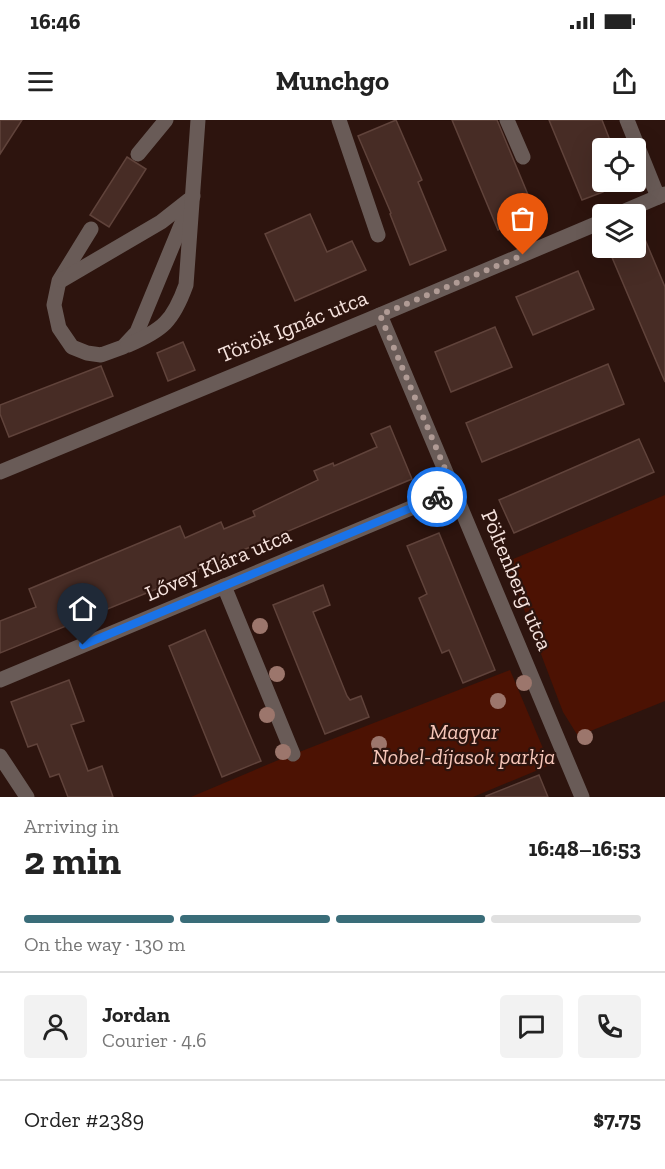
<!DOCTYPE html>
<html lang="en">
<head>
<meta charset="utf-8">
<style>
  :root { --surface:#fff; --page:#f2f2f2; --text:#222; --muted:#767676; --line:#e0e0e0; --accent:#3a6d79 }
  body { margin:0; font-family:"Zilla Slab",serif; background:var(--page); color:var(--text); height:100vh; display:flex; flex-direction:column; font-size:22px; white-space:nowrap }
  * { box-sizing:border-box; margin:0 }
  p { font-size:20px; color:var(--muted) }
  .icon { flex:none; width:33px; height:33px; fill:none; stroke:currentColor; stroke-width:2; stroke-linecap:round; stroke-linejoin:round }
  .map { position:relative; height:677px; overflow:hidden }
  .details { display:flex; flex-direction:column; background:var(--surface); flex:1 }
  .details>* { flex:none }
  .controls { position:absolute; left:592px; top:18px; display:grid; gap:12px }
  .controls a { display:grid; place-items:center; width:54px; height:54px; border-radius:6px; background:var(--surface); box-shadow:0 6px 24px #0002; font-size:30px }
  .pin { position:absolute; display:grid; place-items:center; width:51px; height:51px; color:#fff; margin:-62px -26px; border-radius:50% 50% 50% 0; rotate:-45deg; box-shadow:0 0 6px #0007 }
  .pin .icon { rotate:45deg }
  .courier { position:absolute; display:grid; place-items:center; width:60px; height:60px; margin:-30px; border:4px solid #1a73e8; border-radius:50%; background:#fff; color:#222; box-shadow:0 2px 8px #0007 }
  .summary em { font-style:normal; font-weight:800 }
  .summary div { display:flex; flex-direction:column-reverse }
  .summary { display:flex; align-items:center; justify-content:space-between; height:102px; padding:0 24px }
  h1 { font-size:39px; font-weight:800; line-height:45px }
  .bar { display:grid; grid-template-columns:repeat(4,1fr); gap:9px 6px; align-content:center; height:72px; padding:0 24px }
  .bar i { height:8px; border-radius:4px; background:var(--line) }
  .bar .current { background:var(--accent) }
  .bar p { grid-column:span 4 }
  .line { display:flex; align-items:center; gap:15px; padding:0 24px; border-top:2px solid var(--line) }
  .line div { flex:1 }
  .round { display:grid; place-items:center; flex:none; width:63px; height:63px; border-radius:6px; background:var(--page) }
  .status { display:flex; justify-content:space-between; align-items:center; height:42px; padding:0 30px; background:var(--surface); direction:ltr }
  .status svg { height:16px; fill:currentColor }
  header { display:flex; justify-content:space-between; align-items:center; height:78px; padding:0 24px; background:var(--surface); font-size:27px; font-weight:800 }
  .map>svg:first-child { display:block }
  .green { fill:#4c1203 }
  .building { fill:#472c25; stroke:#60433b; stroke-width:1.5 }
  .lines { fill:none; stroke-linecap:round; stroke-linejoin:round }
  .minor { stroke:#695b57; stroke-width:15 }
  .tree { fill:#9c766c }
  .done { stroke:#b09b95; stroke-width:6; stroke-dasharray:0 10.8 }
  .route { stroke:#1a73e8; stroke-width:8 }
  .labels { text-anchor:middle; dominant-baseline:central; stroke-width:4.5; stroke-linejoin:round; paint-order:stroke }
  .street-label { font-size:22px; fill:#f6e3de; stroke:#2d140e }
  .park-label { font-size:22px; font-style:italic; fill:#f6c6b9; stroke:#2d140e }
</style>
</head>
<body>
<div class="status"><b>16:46</b><svg viewBox="0 0 49 12"><path d="M0 12V9h3v3zM5 12V6h3v6zM10 12V3h3v9zM15 12V0h3v12zM26 1h20v11H26zM47 4h2v5h-2z"/></svg></div>
<header><svg class="icon" aria-label="menu" viewBox="0 0 24 24"><path d="M4 6h16M4 12h16M4 18h16"/></svg>Munchgo<svg class="icon" aria-label="share" viewBox="0 0 24 24"><path d="M12 15V3M7 8l5-5 5 5M5 13v7h14v-7"/></svg></header>
<div class="map">
<svg width="665" height="677" viewBox="0 0 665 677">
  <rect width="100%" height="100%" fill="#2d140e"/>
  <g class="green">
    <polygon points="665,375 665,581 578,616 563,592 506,442"/>
    <polygon points="510,550 550,645 473,677 191,677 276,641"/>
  </g>
  <g class="building">
    <polygon points="0,0 22,0 0,34"/>
    <polygon points="396,0 422,60 418,62 446,130 410,145 390,94 391,93 358,16"/>
    <polygon points="452,0 497,0 536,94 498,110"/>
    <polygon points="549,0 602,0 613,28 603,28 603,72 582,80"/>
    <polygon points="127,37 146,49 109,107 90,95"/>
    <polygon points="310,94 327,132 352,121 366,150 295,181 265,114"/>
    <polygon points="636,98 665,167 665,262 608,128 636,128"/>
    <polygon points="578,151 594,189 533,215 516,177"/>
    <polygon points="495,207 512,247 451,272 435,232"/>
    <polygon points="183,222 195,250 168,261 157,233"/>
    <polygon points="608,244 624,284 482,342 466,303"/>
    <polygon points="101,246 113,276 9,317 0,294 0,285"/>
    <polygon points="390,306 412,359 198,449 198,452 0,533 0,501 36,487 29,469 180,406 185,418 221,402 224,409 255,396 253,391 318,360 314,351 333,343 334,346 377,327 371,314"/>
    <polygon points="639,319 654,352 514,413 499,380"/>
    <polygon points="439,413 495,550 463,563 449,530 442,533 419,478 427,474 407,426"/>
    <polygon points="323,465 330,485 313,492 347,576 350,580 361,576 369,597 325,614 273,485"/>
    <polygon points="205,510 261,641 222,657 169,526"/>
    <polygon points="69,560 84,601 71,605 88,651 102,646 113,677 68,677 59,654 50,657 37,624 28,627 11,582"/>
    <polygon points="539,655 548,677 486,677 486,676"/>
  </g>
  <g class="lines">
    <g class="minor">
      <polyline points="339,0 378,115"/>
      <polyline points="507,0 523,37"/>
      <polyline points="627,0 658,77"/>
      <polyline points="138,34 166,0"/>
      <polyline points="618,94 665,74"/>
      <polyline points="91,109 59,161 54,185 59,208 72,227 87,233 101,235 123,227 137,212 193,76"/>
      <polyline points="62,160 161,102 189,80"/>
      <polyline points="380,195 582,677"/>
      <path d="M128,225C163,210 173,201 186,165L198,0"/>
      <polyline points="0,352 368,200 603,101"/>
      <polyline points="224,466 293,634"/>
      <polyline points="0,560 454,370"/>
      <polyline points="0,636 27,677"/>
    </g>
  </g>
  <g class="tree">
    <circle cx="260" cy="506" r="8"/>
    <circle cx="277" cy="554" r="8"/>
    <circle cx="524" cy="563" r="8"/>
    <circle cx="498" cy="581" r="8"/>
    <circle cx="267" cy="595" r="8"/>
    <circle cx="585" cy="617" r="8"/>
    <circle cx="379" cy="624" r="8"/>
    <circle cx="283" cy="632" r="8"/>
  </g>
  <g class="lines">
    <polyline class="done" points="437,377 454,370 380,195 523,135"/>
    <polyline class="route" points="83,525 437,377"/>
  </g>
  <g class="labels">
    <g class="street-label">
      <text transform="translate(293 206) rotate(-22)">Török Ignác utca</text>
      <text transform="translate(218 444) rotate(-23)">Lővey Klára utca</text>
      <text transform="translate(517 460) rotate(67)">Pöltenberg utca</text>
    </g>
    <g class="park-label">
      <text x="464" y="611">Magyar<tspan x="464" dy="25">Nobel-díjasok parkja</tspan></text>
    </g>
  </g>
</svg>
<div class="controls">
<a><svg class="icon" aria-label="locate" viewBox="0 0 24 24"><circle cx="12" cy="12" r="6"/><path d="M12 2v4M12 18v4M2 12h4M18 12h4"/></svg></a>
<a><svg class="icon" aria-label="layers" viewBox="0 0 24 24"><path d="M12 4l9 5-9 5-9-5zM3 14l9 5 9-5"/></svg></a>
</div>
<div class="pin" style="left:523px;top:135px;background:#ea580c"><svg class="icon" aria-label="bag" viewBox="0 0 24 24"><path d="M5 8h14l-1 12H6zM9 8a3 3 0 0 1 6 0"/></svg></div>
<div class="pin" style="left:83px;top:525px;background:#1f2937"><svg class="icon" aria-label="home" viewBox="0 0 24 24"><path d="M3 11l9-7 9 7M6 9v11h12V9"/></svg></div>
<div class="courier" style="left:437px;top:377px"><svg class="icon" aria-label="bike" viewBox="0 0 24 24"><circle cx="6" cy="16" r="4"/><circle cx="18" cy="16" r="4"/><path d="M6 16l4-8h5l3 8M10 8l3 8H6M13 5h3"/></svg></div>
</div>
<section class="details">
<div class="summary"><div><h1>2 min</h1><p>Arriving in</p></div><em>16:48–16:53</em></div>
<div class="bar"><i class="current"></i><i class="current"></i><i class="current"></i><i></i><p>On the way · 130 m</p></div>
<div class="line" style="height:108px"><a class="round"><svg class="icon" aria-label="person" viewBox="0 0 24 24"><circle cx="12" cy="8" r="4"/><path d="M4 21q1-7 8-7t8 7"/></svg></a><div><b>Jordan</b><p>Courier · 4.6</p></div><a class="round"><svg class="icon" aria-label="chat" viewBox="0 0 24 24"><path d="M4 5h16v11H9l-5 4z"/></svg></a><a class="round"><svg class="icon" aria-label="phone" viewBox="0 0 24 24"><path d="M5 4h4l2 5-3 2q2 4 5 5l2-3 5 2v4C11 20 4 13 5 4z"/></svg></a></div>
<div class="line" style="height:78px"><div>Order #2389</div><b>$7.75</b></div>
</section>
</body>
</html>
